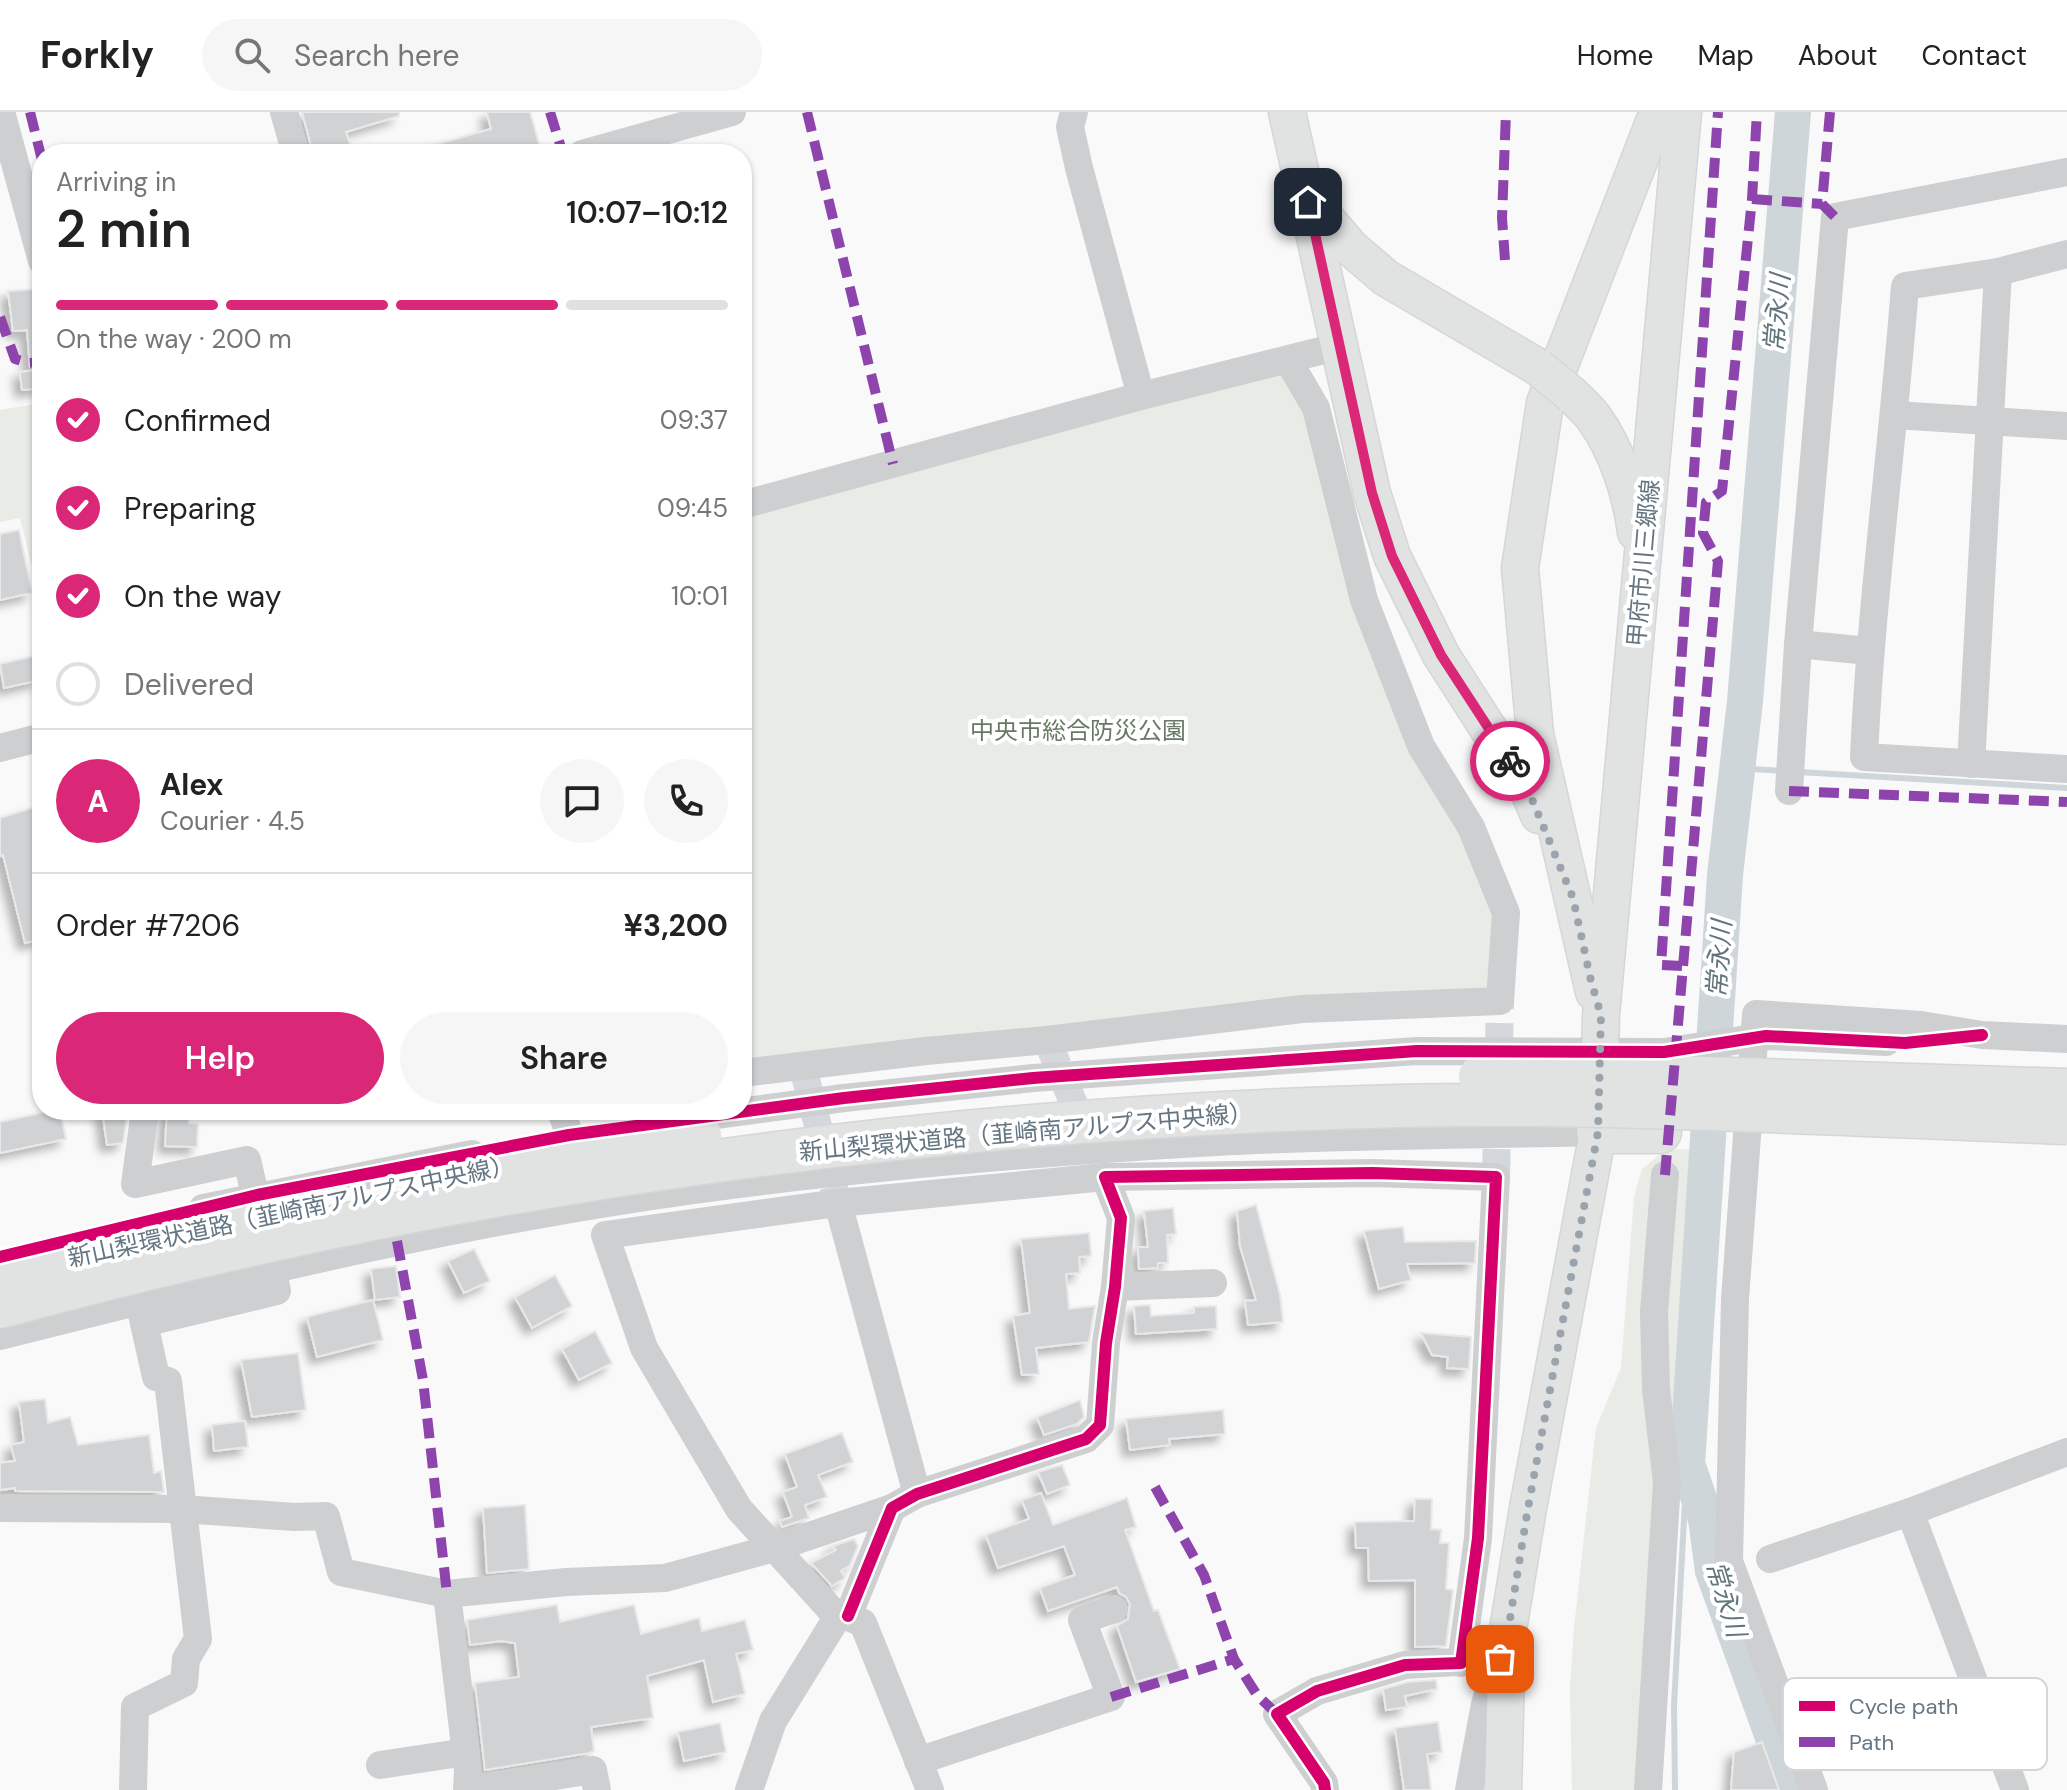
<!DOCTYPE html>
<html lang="en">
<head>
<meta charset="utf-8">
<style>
  :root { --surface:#fff; --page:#f6f6f6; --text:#222; --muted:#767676; --line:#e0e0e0; --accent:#db2777 }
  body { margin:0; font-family:"DM Sans","Noto Sans JP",sans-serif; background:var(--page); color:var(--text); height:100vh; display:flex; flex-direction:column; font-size:30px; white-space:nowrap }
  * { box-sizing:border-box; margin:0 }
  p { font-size:26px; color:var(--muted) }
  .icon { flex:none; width:44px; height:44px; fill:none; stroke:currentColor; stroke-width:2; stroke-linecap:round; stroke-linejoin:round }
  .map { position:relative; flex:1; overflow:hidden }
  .sheet { position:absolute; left:32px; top:32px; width:720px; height:976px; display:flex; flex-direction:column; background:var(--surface); border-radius:32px; box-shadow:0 2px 6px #0004 }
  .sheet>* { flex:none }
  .pin { position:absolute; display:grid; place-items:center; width:68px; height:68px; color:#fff; margin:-34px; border-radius:16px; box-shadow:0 4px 12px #0006 }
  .courier { position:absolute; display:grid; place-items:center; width:80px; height:80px; margin:-40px; border:6px solid #db2777; border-radius:50%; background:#fff; color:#222; box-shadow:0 2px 10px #0007 }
  .summary em { font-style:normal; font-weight:600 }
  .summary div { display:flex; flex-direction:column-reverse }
  .summary { display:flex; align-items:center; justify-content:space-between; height:136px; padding:0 24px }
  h1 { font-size:52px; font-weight:600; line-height:60px }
  .bar { display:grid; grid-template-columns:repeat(4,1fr); gap:12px 8px; align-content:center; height:96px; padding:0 24px }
  .bar i { height:10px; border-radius:6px; background:var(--line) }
  .bar .on { background:var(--accent) }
  .bar p { grid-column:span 4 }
  .line { display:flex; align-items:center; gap:20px; padding:0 24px; border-top:2px solid var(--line) }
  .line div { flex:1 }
  .round { display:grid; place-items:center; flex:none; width:84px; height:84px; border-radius:42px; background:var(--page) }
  ol { padding:0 24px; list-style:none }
  li { display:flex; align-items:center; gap:24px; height:88px }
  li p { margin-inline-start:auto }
  li .icon { padding:8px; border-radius:50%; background:var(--accent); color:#fff; stroke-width:4 }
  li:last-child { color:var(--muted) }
  li i { width:44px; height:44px; border:4px solid var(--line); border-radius:50% }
  .primary-button { display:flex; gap:16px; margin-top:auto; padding:16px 24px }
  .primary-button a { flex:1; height:92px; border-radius:48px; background:var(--accent); color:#fff; font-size:32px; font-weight:600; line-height:92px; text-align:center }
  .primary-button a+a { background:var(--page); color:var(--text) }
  header { display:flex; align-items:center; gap:48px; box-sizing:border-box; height:112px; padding:0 40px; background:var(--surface); border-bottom:2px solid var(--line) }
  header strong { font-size:38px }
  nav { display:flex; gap:44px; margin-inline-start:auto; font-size:28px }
  .search { width:560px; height:72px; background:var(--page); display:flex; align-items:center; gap:20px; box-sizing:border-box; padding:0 28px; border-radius:44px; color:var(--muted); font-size:30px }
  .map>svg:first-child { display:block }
  .green { fill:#e8ebe6 }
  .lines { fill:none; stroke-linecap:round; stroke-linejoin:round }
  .stream { stroke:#ced6d9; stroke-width:6 }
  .river { stroke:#ced6d9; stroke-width:36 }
  .building { fill:#d0d2d3; stroke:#e8e8e8; stroke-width:2; filter:url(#shadow) }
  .minor-tunnel { stroke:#d4d8dc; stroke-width:28; stroke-dasharray:28 14; stroke-linecap:butt }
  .major-casing { stroke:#d5d6d7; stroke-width:39 }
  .highway-casing { stroke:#d5d6d6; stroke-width:45 }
  .minor { stroke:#cecfd0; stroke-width:28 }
  .major { stroke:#e1e2e2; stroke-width:36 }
  .highway { stroke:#e1e2e2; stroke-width:42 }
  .major-bridge-casing { stroke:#d5d6d7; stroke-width:39; stroke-linecap:butt }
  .highway-bridge-casing { stroke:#d5d6d6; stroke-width:45; stroke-linecap:butt }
  .minor-bridge { stroke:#cecfd0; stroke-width:28 }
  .major-bridge { stroke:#e1e2e2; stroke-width:36 }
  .highway-bridge { stroke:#e1e2e2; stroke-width:42 }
  .quiet { stroke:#8e44ad; stroke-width:10; stroke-dasharray:20 10; stroke-linecap:butt }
  .cycleway-casing { stroke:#fff; stroke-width:17 }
  .cycleway { stroke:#d6006c; stroke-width:12 }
  .done { stroke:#99a4ac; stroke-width:8; stroke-dasharray:0 14.4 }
  .route { stroke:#db2777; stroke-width:10 }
  .labels { text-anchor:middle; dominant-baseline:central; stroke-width:8; stroke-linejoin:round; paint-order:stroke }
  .street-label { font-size:24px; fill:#657683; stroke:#fff }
  .park-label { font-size:24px; fill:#687a64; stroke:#fff }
  .water-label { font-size:26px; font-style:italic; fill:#60757c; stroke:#fff }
  .key { fill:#fff; stroke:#d1d6da; stroke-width:2 }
  .key-label { font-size:22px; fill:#657683 }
</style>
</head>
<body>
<header>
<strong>Forkly</strong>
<div class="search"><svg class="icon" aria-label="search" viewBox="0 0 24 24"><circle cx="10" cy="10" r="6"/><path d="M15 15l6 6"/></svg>Search here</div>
<nav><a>Home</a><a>Map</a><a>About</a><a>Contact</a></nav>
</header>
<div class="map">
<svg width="2067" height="1678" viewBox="0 0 2067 1678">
  <defs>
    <filter id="shadow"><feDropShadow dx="-7" dy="7" stdDeviation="4" flood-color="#0004"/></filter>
  </defs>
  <rect width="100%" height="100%" fill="#f9f9f9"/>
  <g class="green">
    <polygon points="1288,248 1364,488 1506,801 1500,889 742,961 742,393"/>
    <polygon points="42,291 42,495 20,406 0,410 0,298"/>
    <polygon points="1667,1037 1697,1038 1662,1678 1572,1678 1570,1577 1574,1516 1596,1316 1621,1256 1634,1085 1642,1057"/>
  </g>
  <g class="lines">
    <g class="stream">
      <polyline points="1737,656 1784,659"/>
      <polyline points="1799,660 2067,676"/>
      <polyline points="1675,1678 1674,1593 1687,1352"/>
    </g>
    <polyline class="river" points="1792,1678 1713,1459 1706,1407 1687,1352 1725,763 1745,589 1793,0"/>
  </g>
  <g class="building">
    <polygon points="302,0 399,0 399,4 346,20 353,42 313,42"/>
    <polygon points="487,0 530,0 542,42 421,42 420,37 491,17"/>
    <polygon points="40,177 42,255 30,255 27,218 13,219 8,179"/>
    <polygon points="42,257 42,276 22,278 20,260"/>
    <polygon points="19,418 32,481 0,488 0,422"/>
    <polygon points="34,544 40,568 4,576 0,552"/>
    <polygon points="35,695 42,717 42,827 25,831 3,743 0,744 0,706"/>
    <polygon points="54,998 60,998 66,1027 0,1041 0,1010"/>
    <polygon points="102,998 128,998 123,1031 107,1033"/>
    <polygon points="167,998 188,998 189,1011 198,1012 197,1035 165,1034"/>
    <polygon points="1256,1093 1280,1183 1283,1210 1248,1213 1245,1189 1256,1188 1240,1134 1237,1099"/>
    <polygon points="1173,1096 1176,1122 1167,1123 1168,1151 1158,1151 1158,1156 1139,1157 1138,1135 1148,1135 1144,1099"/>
    <polygon points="1403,1115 1405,1130 1476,1129 1475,1151 1407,1152 1411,1168 1379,1177 1364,1119"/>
    <polygon points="1089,1121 1091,1144 1079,1145 1080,1161 1066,1162 1069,1197 1095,1194 1089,1230 1036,1236 1039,1262 1022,1263 1013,1204 1030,1201 1021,1127"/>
    <polygon points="474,1137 490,1169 464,1181 448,1149"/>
    <polygon points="396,1154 400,1185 375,1188 371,1157"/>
    <polygon points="555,1163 572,1194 532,1216 515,1185"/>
    <polygon points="373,1188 383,1228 317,1245 307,1205"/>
    <polygon points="1150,1193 1151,1204 1194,1201 1194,1195 1216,1194 1217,1217 1136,1222 1134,1194"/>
    <polygon points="595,1219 612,1251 579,1268 562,1237"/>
    <polygon points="1421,1221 1471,1225 1469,1257 1447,1256 1448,1245 1432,1243"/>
    <polygon points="298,1241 306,1298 252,1305 241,1248"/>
    <polygon points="45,1287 48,1311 70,1305 78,1333 149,1323 154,1361 161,1359 164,1380 15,1379 15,1376 0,1378 0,1351 15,1349 11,1333 24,1330 19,1290"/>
    <polygon points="1080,1288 1084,1305 1077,1312 1044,1323 1037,1305"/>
    <polygon points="1223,1298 1225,1322 1169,1327 1170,1333 1130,1338 1126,1307"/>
    <polygon points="245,1309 248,1335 214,1339 212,1313"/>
    <polygon points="842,1321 853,1350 818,1363 827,1385 805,1393 809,1406 782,1415 780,1409 792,1405 783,1380 797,1375 785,1342"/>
    <polygon points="1062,1353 1070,1373 1047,1382 1038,1360"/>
    <polygon points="1041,1381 1053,1413 1127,1386 1136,1415 1125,1418 1154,1499 1158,1498 1180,1557 1136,1570 1117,1514 1128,1507 1130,1492 1126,1485 1119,1481 1117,1475 1048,1499 1040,1476 1075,1463 1064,1434 998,1456 986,1423 1029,1407 1022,1388"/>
    <polygon points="1415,1387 1432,1387 1431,1417 1441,1418 1440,1431 1449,1431 1446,1477 1453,1478 1446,1534 1415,1535 1415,1468 1369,1469 1368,1436 1356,1436 1355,1410 1414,1409"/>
    <polygon points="525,1393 529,1457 487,1461 483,1396"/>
    <polygon points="854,1427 858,1434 850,1453 841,1459 845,1466 832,1474 811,1451 836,1438 833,1434"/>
    <polygon points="557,1493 560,1510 634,1493 641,1522 699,1506 702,1519 745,1508 753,1538 736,1542 745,1582 713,1590 704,1548 647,1564 653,1606 591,1615 594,1639 589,1641 485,1658 475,1571 519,1565 515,1531 501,1529 470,1533 467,1508"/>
    <polygon points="1436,1568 1437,1577 1405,1584 1407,1595 1386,1598 1383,1577 1408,1570"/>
    <polygon points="1438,1610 1442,1640 1427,1642 1431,1678 1404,1678 1395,1616"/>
    <polygon points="720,1611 726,1640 684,1649 678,1620"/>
    <polygon points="1762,1630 1779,1678 1731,1678 1734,1640"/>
  </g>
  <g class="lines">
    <g class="minor-tunnel">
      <polyline points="1047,928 1087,1023"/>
      <polyline points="802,952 838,1091"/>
      <polyline points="1496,1065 1500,889"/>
    </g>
    <defs>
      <g id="major">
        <polyline points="1287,0 1372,381 1392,444 1441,543 1529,680 1539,703"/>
        <polyline points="1313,84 1327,108 1351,136 1386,166 1538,255"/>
        <path d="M1572,283C1579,290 1588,298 1594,306C1617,338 1631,381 1636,420"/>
        <polyline points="1594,880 1535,622 1520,456 1545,291 1658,0"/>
        <polyline points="1503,1678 1507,1524 1528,1396 1598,1020 1601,903 1683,0"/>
      </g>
      <polyline id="highway" points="1598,1020 1660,1020"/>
    </defs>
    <use href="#major" class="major-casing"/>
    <use href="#highway" class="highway-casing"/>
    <g class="minor">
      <polyline points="1,0 42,149"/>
      <polyline points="284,0 296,42"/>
      <polyline points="1074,0 1070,15 1079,56 1141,284"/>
      <polyline points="582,42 732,0"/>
      <path d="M2067,142L1998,160L1905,174C1893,332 1871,488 1864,645L2067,657"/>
      <polyline points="1895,303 2067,314"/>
      <polyline points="742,393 1141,284 1340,234"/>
      <polyline points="1869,539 1798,532 1835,105 2067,60"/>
      <polyline points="0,636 42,625"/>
      <polyline points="1971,652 1998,160"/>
      <polyline points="1789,679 1798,532"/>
      <polyline points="1791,925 1886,930"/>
      <polyline points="742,961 926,939 1047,928 1302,897 1500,889 1506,801 1471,715 1421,634 1364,488 1316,296 1288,248"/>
      <polyline points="561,998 581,1058"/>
      <polyline points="671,1009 844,986 1033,966 1417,939 1664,940"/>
      <polyline points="838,1091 917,1382"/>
      <polyline points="203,1096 472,1042"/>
      <polyline points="1115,1175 1213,1171"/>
      <polyline points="144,1211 277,1179 247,1048 135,1072 145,998"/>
      <path d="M0,1224C244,1162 489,1103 739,1072C897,1052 1057,1039 1216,1030C1343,1023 1471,1023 1598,1020"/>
      <polyline points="0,1396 182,1397 294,1405 326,1404 341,1460 447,1482"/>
      <polyline points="1910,1400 2015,1678"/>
      <polyline points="1770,1447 1910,1400 2067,1340"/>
      <polyline points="848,1504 892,1396 917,1382 1086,1327 1100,1313 1106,1231 1115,1175 1121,1106 1105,1065 1373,1061 1496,1065 1478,1426 1461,1551"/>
      <polyline points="918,1649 1111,1585 1082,1508 1114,1497"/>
      <polyline points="380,1653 466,1640"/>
      <polyline points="477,1676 593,1658 597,1678"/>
      <polyline points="133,1678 135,1595 184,1571 186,1547 198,1527 168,1269 156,1265 139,1189"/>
      <polyline points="467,1678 468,1659 447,1482 566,1470 665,1466 774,1436 892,1396"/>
      <polyline points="749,1678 773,1609 840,1501"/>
      <polyline points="930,1678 863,1511 831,1498 739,1397 644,1236 605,1123 838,1091 1105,1065"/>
      <polyline points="1325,1678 1324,1671 1277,1602 1317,1579 1405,1553 1474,1549 1475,1544"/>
      <polyline points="1469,1678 1485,1592 1498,1550"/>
      <polyline points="1648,1678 1667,1370 1656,1277 1654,1200 1665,1063"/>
      <polyline points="1814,1678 1729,1449 1735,1187 1756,902 1921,913 1982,923 2067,927"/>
    </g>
    <use href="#major" class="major"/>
    <use href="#highway" class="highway"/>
    <defs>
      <polyline id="major-bridge" points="1538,255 1572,283"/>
      <g id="highway-bridge">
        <polyline points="1480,964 1646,964 2067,978"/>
        <polyline points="450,1063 700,1023"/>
        <polyline points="0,1164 232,1107"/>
        <path d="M0,1195C455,1071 926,1006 1397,994C1620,989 1844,1003 2067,1011"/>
      </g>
    </defs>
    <use href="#major-bridge" class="major-bridge-casing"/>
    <use href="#highway-bridge" class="highway-bridge-casing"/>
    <polyline class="minor-bridge" points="1664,940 1766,924 1791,925"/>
    <use href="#major-bridge" class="major-bridge"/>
    <use href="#highway-bridge" class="highway-bridge"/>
    <g class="quiet">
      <polyline points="30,0 42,48"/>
      <polyline points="550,0 563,42"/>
      <polyline points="807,0 893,352"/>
      <polyline points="1830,0 1822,92 1835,105"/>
      <polyline points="1752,87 1822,92"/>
      <polyline points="1505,148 1502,106 1506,0"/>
      <polyline points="0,205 15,247 28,251 42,250"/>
      <polyline points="1789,679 2067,690"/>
      <polyline points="1682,854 1661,853 1718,0"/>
      <polyline points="1665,1063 1718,449 1703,421 1706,390 1722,379 1752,87 1757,0"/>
      <polyline points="397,1129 423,1268 447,1482"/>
      <polyline points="1155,1375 1204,1463 1234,1547 1257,1583 1277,1602"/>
      <polyline points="1111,1585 1234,1547"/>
    </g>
    <defs>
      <g id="cycleway">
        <polyline points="0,1145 257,1083 569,1023 844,986 1033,966 1417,939 1664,940 1766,924 1905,931 1982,923"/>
        <polyline points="848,1504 892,1396 917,1382 1086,1327 1100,1313 1106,1231 1115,1175 1121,1106 1105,1065 1373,1061 1496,1065 1478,1426 1461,1551 1405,1553 1317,1579 1277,1602 1324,1671 1325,1678"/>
      </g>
    </defs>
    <use href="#cycleway" class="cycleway-casing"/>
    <use href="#cycleway" class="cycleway"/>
  </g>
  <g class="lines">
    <polyline class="done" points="1500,1547 1509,1513 1528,1396 1598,1020 1601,903 1591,869 1573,786 1529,680 1510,649"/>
    <polyline class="route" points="1308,90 1372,381 1392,444 1441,543 1510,649"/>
  </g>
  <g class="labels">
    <g class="street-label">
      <text transform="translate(1643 451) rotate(-85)">甲府市川三郷線</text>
      <text transform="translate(1026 1020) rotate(-5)">新山梨環状道路（韮崎南アルプス中央線）</text>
      <text transform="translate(291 1099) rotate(-12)">新山梨環状道路（韮崎南アルプス中央線）</text>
    </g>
    <g class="park-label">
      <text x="1078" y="618">中央市総合防災公園</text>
    </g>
    <g class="water-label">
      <text transform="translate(1777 201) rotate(-85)">常永川</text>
      <text transform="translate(1719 847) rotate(-86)">常永川</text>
      <text transform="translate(1726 1487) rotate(73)">常永川</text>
    </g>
  </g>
  <rect x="1783" y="1566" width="264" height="92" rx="12" class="key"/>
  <rect x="1799" y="1589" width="36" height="10" fill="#d6006c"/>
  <rect x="1799" y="1625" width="36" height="10" fill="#8e44ad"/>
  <g class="key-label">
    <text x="1849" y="1602">Cycle path</text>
    <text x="1849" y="1638">Path</text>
  </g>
</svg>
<div class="pin" style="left:1500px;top:1547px;background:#ea580c"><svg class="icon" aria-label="bag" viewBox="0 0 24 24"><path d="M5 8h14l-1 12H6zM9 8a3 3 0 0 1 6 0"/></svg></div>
<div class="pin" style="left:1308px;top:90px;background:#1f2937"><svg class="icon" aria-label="home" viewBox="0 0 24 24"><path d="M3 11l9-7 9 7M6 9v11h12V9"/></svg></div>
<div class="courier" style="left:1510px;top:649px"><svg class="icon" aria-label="bike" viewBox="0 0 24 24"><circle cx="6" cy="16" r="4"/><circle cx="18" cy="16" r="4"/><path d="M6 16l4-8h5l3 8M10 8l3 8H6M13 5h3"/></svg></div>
<section class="sheet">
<div class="summary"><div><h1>2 min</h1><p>Arriving in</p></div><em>10:07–10:12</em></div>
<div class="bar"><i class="on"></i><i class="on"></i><i class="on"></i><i></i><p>On the way · 200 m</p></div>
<ol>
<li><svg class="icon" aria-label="check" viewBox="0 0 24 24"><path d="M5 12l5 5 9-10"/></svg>Confirmed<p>09:37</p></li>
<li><svg class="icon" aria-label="check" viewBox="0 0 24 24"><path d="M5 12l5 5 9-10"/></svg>Preparing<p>09:45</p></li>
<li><svg class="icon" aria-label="check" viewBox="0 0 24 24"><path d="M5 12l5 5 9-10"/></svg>On the way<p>10:01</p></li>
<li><i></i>Delivered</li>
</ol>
<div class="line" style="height:144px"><b class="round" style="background:var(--accent);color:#fff">A</b><div><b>Alex</b><p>Courier · 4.5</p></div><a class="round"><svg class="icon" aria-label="chat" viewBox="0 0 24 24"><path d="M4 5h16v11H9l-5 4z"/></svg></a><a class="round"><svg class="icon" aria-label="phone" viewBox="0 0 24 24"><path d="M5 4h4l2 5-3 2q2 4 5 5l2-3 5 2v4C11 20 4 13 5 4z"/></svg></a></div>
<div class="line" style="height:104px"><div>Order #7206</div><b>¥3,200</b></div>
<div class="primary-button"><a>Help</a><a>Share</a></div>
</section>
</div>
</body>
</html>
